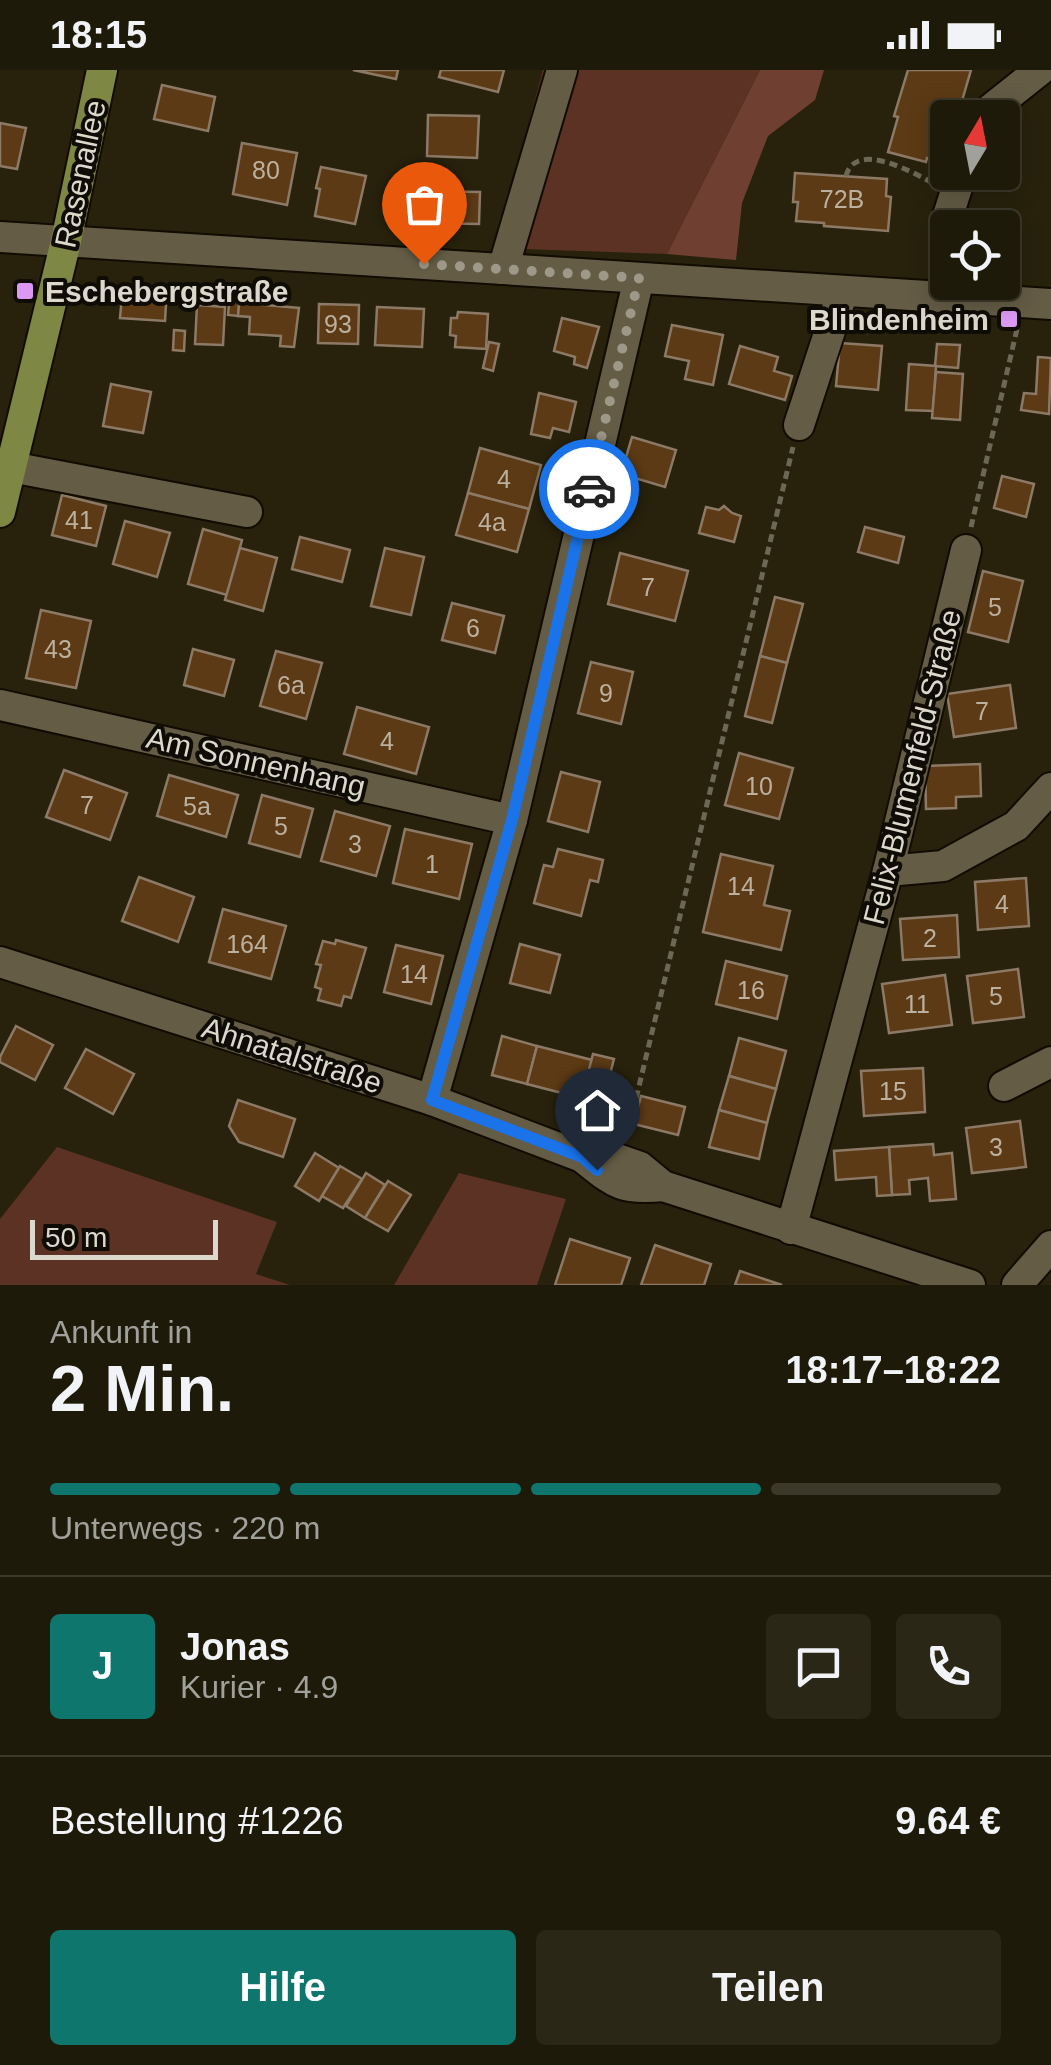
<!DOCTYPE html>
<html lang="de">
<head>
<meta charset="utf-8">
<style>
  :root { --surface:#1e1a09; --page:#2b2717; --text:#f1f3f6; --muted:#a1a19c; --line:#3c382a; --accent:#0f766e }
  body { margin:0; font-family:Arial,sans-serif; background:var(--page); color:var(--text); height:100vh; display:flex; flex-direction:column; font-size:38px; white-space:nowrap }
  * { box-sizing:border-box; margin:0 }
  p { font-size:32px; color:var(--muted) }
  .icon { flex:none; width:55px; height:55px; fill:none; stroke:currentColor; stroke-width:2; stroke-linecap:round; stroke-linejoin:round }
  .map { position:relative; height:1215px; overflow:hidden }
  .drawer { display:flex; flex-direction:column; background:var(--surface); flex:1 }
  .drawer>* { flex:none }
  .needle { width:65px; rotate:10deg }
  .tools { position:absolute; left:930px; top:30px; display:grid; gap:20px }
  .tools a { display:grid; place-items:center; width:90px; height:90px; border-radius:10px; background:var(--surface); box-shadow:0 5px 25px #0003,0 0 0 2px var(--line); font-size:50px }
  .scale { position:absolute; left:30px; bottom:25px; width:188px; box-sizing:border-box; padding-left:10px; border:5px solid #dcd8cb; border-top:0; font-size:28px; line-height:35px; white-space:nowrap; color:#dcd8cb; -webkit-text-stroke:8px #0e0c04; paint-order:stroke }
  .pin { position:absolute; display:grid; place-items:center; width:85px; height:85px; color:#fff; margin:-102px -42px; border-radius:50% 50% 50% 0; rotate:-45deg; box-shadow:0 0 10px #0007 }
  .pin .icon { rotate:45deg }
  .courier { position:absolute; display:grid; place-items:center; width:100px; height:100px; margin:-50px; border:8px solid #1a73e8; border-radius:50%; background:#fff; color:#222; box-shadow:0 2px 12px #0007 }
  .summary em { font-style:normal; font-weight:700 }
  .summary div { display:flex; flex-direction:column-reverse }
  .summary { display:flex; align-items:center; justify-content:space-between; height:170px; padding:0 50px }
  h1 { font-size:65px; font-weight:700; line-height:75px }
  .bar { display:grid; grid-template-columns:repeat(4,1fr); gap:15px 10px; align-content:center; height:120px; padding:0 50px }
  .bar i { height:12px; border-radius:8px; background:var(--line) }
  .bar .active { background:var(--accent) }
  .bar p { grid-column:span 4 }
  .line { display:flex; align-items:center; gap:25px; padding:0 50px; border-top:2px solid var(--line) }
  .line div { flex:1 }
  .round { display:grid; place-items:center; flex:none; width:105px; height:105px; border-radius:10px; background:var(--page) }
  .button { display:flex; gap:20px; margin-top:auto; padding:20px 50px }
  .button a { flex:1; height:115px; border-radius:10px; background:var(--accent); color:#fff; font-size:40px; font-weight:700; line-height:115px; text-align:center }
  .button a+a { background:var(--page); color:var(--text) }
  .status { display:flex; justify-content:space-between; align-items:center; height:70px; padding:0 50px; background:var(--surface); direction:ltr }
  .status svg { height:28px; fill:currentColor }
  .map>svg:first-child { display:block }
  .green { fill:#5c3225 }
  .forest { fill:#6f4032 }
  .building { fill:#5c3a15; stroke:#8c7966; stroke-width:2.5 }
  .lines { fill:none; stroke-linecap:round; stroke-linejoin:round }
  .minor-casing { stroke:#110b00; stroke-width:34 }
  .major-casing { stroke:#110b00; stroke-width:34 }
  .path { stroke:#6d6855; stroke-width:5; stroke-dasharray:8 5; stroke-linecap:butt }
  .minor { stroke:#645c45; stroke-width:30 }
  .major { stroke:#7e8743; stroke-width:30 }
  .done { stroke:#9d9888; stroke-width:10; stroke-dasharray:0 18 }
  .route { stroke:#1a73e8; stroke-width:12 }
  .poi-dot { fill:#dc99f4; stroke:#0e0c04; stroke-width:4 }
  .labels { text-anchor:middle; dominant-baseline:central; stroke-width:8; stroke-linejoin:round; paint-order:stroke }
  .number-label { font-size:25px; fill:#bcb09e }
  .street-label { font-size:30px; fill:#dcd8cb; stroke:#0e0c04 }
  .poi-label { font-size:30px; font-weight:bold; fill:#dcd8cb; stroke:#0e0c04; text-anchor:start }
</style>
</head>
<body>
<div class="status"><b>18:15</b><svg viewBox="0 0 49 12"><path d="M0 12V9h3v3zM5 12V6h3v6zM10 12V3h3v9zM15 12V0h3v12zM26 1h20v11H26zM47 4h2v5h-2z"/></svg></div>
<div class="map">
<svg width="1051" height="1215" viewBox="0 0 1051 1215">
  <rect width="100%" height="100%" fill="#28220c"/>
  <g class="green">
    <polygon points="543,0 760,0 667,184 495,178"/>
    <polygon points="57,1077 277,1152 256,1204 290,1215 0,1215 0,1149"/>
    <polygon points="459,1103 566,1129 537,1215 394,1215"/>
  </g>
  <polygon class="forest" points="760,0 824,0 815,30 768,66 742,133 736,190 667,184"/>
  <g class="building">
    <polygon points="353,0 398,0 396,9"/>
    <polygon points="441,0 504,0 498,22 439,7"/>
    <polygon points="908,0 971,0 957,48 948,48 948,79 943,93 927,88 926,92 888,82 898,47 894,46"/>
    <polygon points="162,15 215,27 208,61 154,49"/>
    <polygon points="428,45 479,46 477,88 427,86"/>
    <polygon points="0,53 26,58 17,99 0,96"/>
    <polygon points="242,73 297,83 287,135 233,124"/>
    <polygon points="321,97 366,106 355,154 315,146 320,119 316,118"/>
    <polygon points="795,103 887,109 886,126 891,127 888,161 824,156 824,153 796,151 798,132 793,132"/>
    <polygon points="396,111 419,111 419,121 480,122 479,154 421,153 421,139 396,138"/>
    <polygon points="123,215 167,218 165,251 120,248"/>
    <polygon points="230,223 240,224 238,246 228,245"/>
    <polygon points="240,224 254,225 253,234 299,238 294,277 280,276 281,266 249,264 250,247 238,246"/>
    <polygon points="319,234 359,235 358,274 318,273"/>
    <polygon points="197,235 225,237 223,275 195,274"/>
    <polygon points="377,237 424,239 422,277 375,275"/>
    <polygon points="458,242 488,244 486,279 455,277 456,266 450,265 451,248 457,248"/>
    <polygon points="562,248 599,257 587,298 574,294 575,287 554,281"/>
    <polygon points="672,255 723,265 713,315 685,309 689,291 665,286"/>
    <polygon points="174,260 185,261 184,281 173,280"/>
    <polygon points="489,272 499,274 493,301 483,298"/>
    <polygon points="840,273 882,276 878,320 836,316"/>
    <polygon points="937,274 960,275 958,298 935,296"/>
    <polygon points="740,276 778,287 774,301 792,306 785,330 729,314"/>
    <polygon points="1038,287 1051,288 1049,344 1021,340 1024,323 1036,324"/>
    <polygon points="909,294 936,296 933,341 906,340"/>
    <polygon points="936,302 963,304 960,350 932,348"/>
    <polygon points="111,314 151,322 143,363 103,356"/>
    <polygon points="539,323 576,332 569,362 553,358 550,368 531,364"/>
    <polygon points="632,367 676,380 665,417 621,404"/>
    <polygon points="480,378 541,395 529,439 468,423"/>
    <polygon points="1002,406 1034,414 1026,447 994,438"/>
    <polygon points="468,423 529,439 517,482 456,465"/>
    <polygon points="62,425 106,436 96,476 52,465"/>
    <polygon points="724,436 732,443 741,446 734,472 699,463 706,437 719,440"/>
    <polygon points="125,451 170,463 157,507 113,494"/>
    <polygon points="865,457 904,467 898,493 858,482"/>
    <polygon points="203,459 242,470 227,525 188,514"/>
    <polygon points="300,467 350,480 342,512 292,499"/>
    <polygon points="240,478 277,488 263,541 225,530"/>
    <polygon points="385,478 424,487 411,545 371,536"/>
    <polygon points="620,483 688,501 675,551 608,534"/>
    <polygon points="983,501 1023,511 1008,572 968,562"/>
    <polygon points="775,527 803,534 787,593 760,586"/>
    <polygon points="452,533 504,546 495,583 442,570"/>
    <polygon points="41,540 91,551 76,618 26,608"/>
    <polygon points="193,579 234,590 224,626 184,615"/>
    <polygon points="276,581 322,593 306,649 260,636"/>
    <polygon points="760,586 787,593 772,653 745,646"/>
    <polygon points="591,592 633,602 621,654 578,643"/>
    <polygon points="1010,615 1016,658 954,667 947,624"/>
    <polygon points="357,637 429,657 416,704 344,684"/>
    <polygon points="739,683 793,698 779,749 725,735"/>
    <polygon points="980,694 981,726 956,727 956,738 926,739 925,696"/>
    <polygon points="64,700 127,723 110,770 46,747"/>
    <polygon points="561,702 600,712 588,762 548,751"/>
    <polygon points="169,705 238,725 226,767 157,746"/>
    <polygon points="262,725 313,739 300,787 249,773"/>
    <polygon points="335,741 390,756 376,806 321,791"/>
    <polygon points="405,759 472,774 459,829 393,813"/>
    <polygon points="558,779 603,790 598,812 590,810 581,846 534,833 544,795 553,797"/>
    <polygon points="721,784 773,796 764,835 790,841 781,880 703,862"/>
    <polygon points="139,807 194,827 178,872 122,851"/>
    <polygon points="1026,808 1029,856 978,860 975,812"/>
    <polygon points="223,839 286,856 271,909 209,892"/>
    <polygon points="957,845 959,887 903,890 900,849"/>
    <polygon points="336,870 366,878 351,928 344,926 341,936 318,930 321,919 315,917 321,895 316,894 323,871 335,874"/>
    <polygon points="520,874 560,885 550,923 510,913"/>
    <polygon points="396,875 443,886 431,934 384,922"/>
    <polygon points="726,891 787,906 777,949 716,934"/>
    <polygon points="1018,899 1024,947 973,953 967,906"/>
    <polygon points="945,905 952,955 889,963 882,914"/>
    <polygon points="16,956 53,975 35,1010 0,992 0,987"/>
    <polygon points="502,966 537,976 527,1014 492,1005"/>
    <polygon points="739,968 786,981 776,1019 729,1006"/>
    <polygon points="537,976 592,990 581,1028 527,1014"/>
    <polygon points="86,979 134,1004 113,1044 65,1018"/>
    <polygon points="593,984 614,989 608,1012 587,1007"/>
    <polygon points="923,998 925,1042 864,1046 861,1001"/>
    <polygon points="729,1006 776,1019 767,1053 719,1040"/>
    <polygon points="641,1026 685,1037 678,1065 634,1054"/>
    <polygon points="238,1030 295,1049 283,1087 239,1072 229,1056"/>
    <polygon points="719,1040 767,1053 759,1089 709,1077"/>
    <polygon points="1020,1051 1026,1097 972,1103 966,1058"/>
    <polygon points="933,1074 934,1085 952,1083 956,1129 930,1131 928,1108 909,1110 910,1124 892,1125 889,1077"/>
    <polygon points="889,1077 892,1125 877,1126 876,1107 836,1110 834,1081"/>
    <polygon points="315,1083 339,1098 319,1131 295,1116"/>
    <polygon points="340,1096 362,1109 343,1138 322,1126"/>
    <polygon points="366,1103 385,1115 365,1148 346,1136"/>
    <polygon points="388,1111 411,1125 388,1161 365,1148"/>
    <polygon points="570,1169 630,1188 621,1215 555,1215"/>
    <polygon points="655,1175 711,1194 704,1215 641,1215"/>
    <polygon points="740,1201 782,1215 735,1215"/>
  </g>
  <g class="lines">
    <defs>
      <g id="minor">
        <polyline points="986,48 991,39 1040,0"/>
        <polyline points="0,167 1051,234"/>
        <polyline points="503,199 562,0"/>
        <polyline points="948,204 946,152 962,102"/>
        <polyline points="799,355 843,221"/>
        <polyline points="11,397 247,442"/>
        <polyline points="0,635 512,750"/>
        <polyline points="888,801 943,796 1016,756 1051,718"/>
        <polyline points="0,892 432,1030 582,1087 620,1090 640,1097 663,1116 970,1215"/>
        <polyline points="1004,1016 1051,992"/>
        <polyline points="432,1030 512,750 639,208"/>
        <path d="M582,1087C615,1113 619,1120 663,1116"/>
        <polyline points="791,1159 888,801 966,480"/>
        <polyline points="1017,1215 1051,1176"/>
      </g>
      <polyline id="major" points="0,442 66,171 102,0"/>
    </defs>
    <use href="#minor" class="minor-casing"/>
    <use href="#major" class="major-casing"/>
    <g class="path">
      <path d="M846,106C855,70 912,102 933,113"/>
      <polyline points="971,457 1017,259"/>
      <polyline points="627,1066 793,377"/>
    </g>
    <use href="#minor" class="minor"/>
    <use href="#major" class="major"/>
  </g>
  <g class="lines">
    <polyline class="done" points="424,194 639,208 589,419"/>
    <polyline class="route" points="589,419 512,750 432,1030 582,1087 597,1100"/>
  </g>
  <g class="poi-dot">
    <rect x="15" y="211" width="20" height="20" rx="5"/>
    <rect x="999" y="239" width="20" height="20" rx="5"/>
  </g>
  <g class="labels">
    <g class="number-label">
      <text x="266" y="100">80</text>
      <text x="842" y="129">72B</text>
      <text x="338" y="254">93</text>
      <text x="504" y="409">4</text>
      <text x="79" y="450">41</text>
      <text x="492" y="452">4a</text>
      <text x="648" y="517">7</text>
      <text x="995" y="537">5</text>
      <text x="473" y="558">6</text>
      <text x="58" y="579">43</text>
      <text x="291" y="615">6a</text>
      <text x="606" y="623">9</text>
      <text x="982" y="641">7</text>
      <text x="387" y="671">4</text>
      <text x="759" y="716">10</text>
      <text x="87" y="735">7</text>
      <text x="197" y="736">5a</text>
      <text x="281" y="756">5</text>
      <text x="355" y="774">3</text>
      <text x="432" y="794">1</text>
      <text x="741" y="816">14</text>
      <text x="1002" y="834">4</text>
      <text x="930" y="868">2</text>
      <text x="247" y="874">164</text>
      <text x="414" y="904">14</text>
      <text x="751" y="920">16</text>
      <text x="996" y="926">5</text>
      <text x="917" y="934">11</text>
      <text x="893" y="1021">15</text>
      <text x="996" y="1077">3</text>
    </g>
    <g class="street-label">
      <text transform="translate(80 104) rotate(-78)">Rasenallee</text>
      <text transform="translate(256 692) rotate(13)">Am Sonnenhang</text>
      <text transform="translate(912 697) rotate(-76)">Felix-Blumenfeld-Straße</text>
      <text transform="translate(292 985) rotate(18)">Ahnatalstraße</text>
    </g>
    <g class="poi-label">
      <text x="45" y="221">Eschebergstraße</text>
      <text x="989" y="249" text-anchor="end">Blindenheim</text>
    </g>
  </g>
</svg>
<div class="tools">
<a><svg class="needle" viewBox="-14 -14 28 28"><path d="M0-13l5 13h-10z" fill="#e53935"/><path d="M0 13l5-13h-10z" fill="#a1a19c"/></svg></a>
<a><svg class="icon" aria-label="locate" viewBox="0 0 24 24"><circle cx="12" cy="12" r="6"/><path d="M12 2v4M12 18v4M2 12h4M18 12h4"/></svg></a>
</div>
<div class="scale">50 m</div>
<div class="pin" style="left:424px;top:194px;background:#ea580c"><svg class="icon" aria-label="bag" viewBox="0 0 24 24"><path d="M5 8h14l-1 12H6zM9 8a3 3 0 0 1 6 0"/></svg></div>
<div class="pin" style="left:597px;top:1100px;background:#1f2937"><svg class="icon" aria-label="home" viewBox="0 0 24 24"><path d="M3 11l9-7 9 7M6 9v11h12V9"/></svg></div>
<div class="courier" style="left:589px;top:419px"><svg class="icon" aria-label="car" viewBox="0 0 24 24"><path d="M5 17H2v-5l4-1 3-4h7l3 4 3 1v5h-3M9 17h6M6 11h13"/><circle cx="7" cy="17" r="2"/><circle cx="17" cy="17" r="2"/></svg></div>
</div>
<section class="drawer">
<div class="summary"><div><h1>2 Min.</h1><p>Ankunft in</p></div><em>18:17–18:22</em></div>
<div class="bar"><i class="active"></i><i class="active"></i><i class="active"></i><i></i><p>Unterwegs · 220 m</p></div>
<div class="line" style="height:180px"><b class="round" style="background:var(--accent);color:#fff">J</b><div><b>Jonas</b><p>Kurier · 4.9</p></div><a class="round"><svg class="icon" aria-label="chat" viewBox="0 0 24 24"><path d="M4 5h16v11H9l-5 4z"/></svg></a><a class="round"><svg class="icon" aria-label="phone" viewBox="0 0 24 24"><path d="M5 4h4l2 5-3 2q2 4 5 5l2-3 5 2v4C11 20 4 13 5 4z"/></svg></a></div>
<div class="line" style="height:130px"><div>Bestellung #1226</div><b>9.64 €</b></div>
<div class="button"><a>Hilfe</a><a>Teilen</a></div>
</section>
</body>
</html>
